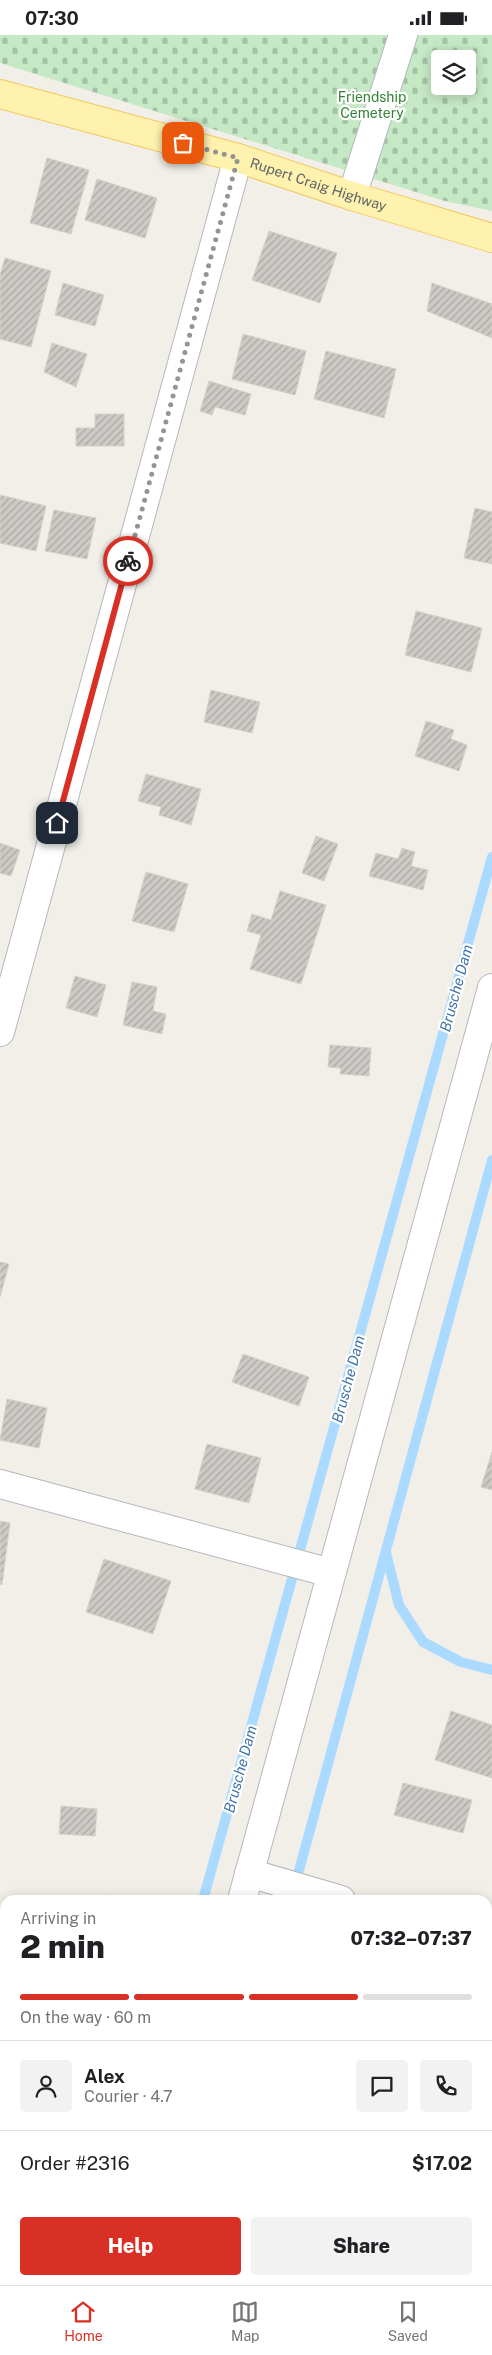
<!DOCTYPE html>
<html lang="en">
<head>
<meta charset="utf-8">
<style>
  :root { --surface:#fff; --page:#f2f2f2; --text:#202124; --muted:#757577; --line:#e0e0e0; --accent:#d93025 }
  body { margin:0; font-family:"Public Sans",sans-serif; background:var(--page); color:var(--text); height:100vh; display:flex; flex-direction:column; font-size:19px; white-space:nowrap }
  * { box-sizing:border-box; margin:0 }
  p { font-size:16px; color:var(--muted) }
  .icon { flex:none; width:28px; height:28px; fill:none; stroke:currentColor; stroke-width:2; stroke-linecap:round; stroke-linejoin:round }
  .map { position:relative; flex:1; overflow:hidden }
  .drawer { position:absolute; left:0px; top:1860px; width:492px; height:390px; display:flex; flex-direction:column; background:var(--surface); border-radius:15px 15px 0 0; box-shadow:0 2px 12px #0003 }
  .drawer>* { flex:none }
  .buttons { position:absolute; left:431px; top:15px; display:grid; gap:10px }
  .buttons a { display:grid; place-items:center; width:45px; height:45px; border-radius:5px; background:var(--surface); box-shadow:0 2px 12px #0003; font-size:25px }
  .pin { position:absolute; display:grid; place-items:center; width:42px; height:42px; color:#fff; margin:-21px; border-radius:10px; box-shadow:0 2px 8px #0006 }
  .courier { position:absolute; display:grid; place-items:center; width:50px; height:50px; margin:-25px; border:4px solid #d93025; border-radius:50%; background:#fff; color:#222; box-shadow:0 1px 6px #0007 }
  .head em { font-style:normal; font-weight:800 }
  .head div { display:flex; flex-direction:column-reverse }
  .head { display:flex; align-items:center; justify-content:space-between; height:85px; padding:0 20px }
  h1 { font-size:32px; font-weight:800; line-height:38px }
  .bar { display:grid; grid-template-columns:repeat(4,1fr); gap:8px 5px; align-content:center; height:60px; padding:0 20px }
  .bar i { height:6px; border-radius:4px; background:var(--line) }
  .bar .on { background:var(--accent) }
  .bar p { grid-column:span 4 }
  .line { display:flex; align-items:center; gap:12px; padding:0 20px; border-top:1px solid var(--line) }
  .line div { flex:1 }
  .round { display:grid; place-items:center; flex:none; width:52px; height:52px; border-radius:5px; background:var(--page) }
  .primary-button { display:flex; gap:10px; margin-top:auto; padding:10px 20px }
  .primary-button a { flex:1; height:58px; border-radius:5px; background:var(--accent); color:#fff; font-size:20px; font-weight:800; line-height:58px; text-align:center }
  .primary-button a+a { background:var(--page); color:var(--text) }
  .status { display:flex; justify-content:space-between; align-items:center; height:35px; padding:0 25px; background:var(--surface); direction:ltr }
  .status svg { height:14px; fill:currentColor }
  .tabs { display:flex; justify-content:space-around; align-items:center; height:70px; border-top:1px solid var(--line); background:var(--surface); font-size:14px; color:var(--muted) }
  .tabs a { display:grid; justify-items:center; gap:2px }
  .tabs .on { color:var(--accent) }
  .map>svg:first-child { display:block }
  .cemetery { fill:url(#cemetery-stones); fill-rule:evenodd }
  .lines { fill:none; stroke-linecap:round; stroke-linejoin:round }
  .stream { stroke:#aadaff; stroke-width:10 }
  .building { fill:url(#building-hatch); stroke:#d6d1c6 }
  .minor-casing { stroke:#b5b8bc; stroke-width:30 }
  .major-casing { stroke:#f2c960; stroke-width:30 }
  .minor { stroke:#fff; stroke-width:28 }
  .major { stroke:#fff2af; stroke-width:28 }
  .done { stroke:#929495; stroke-width:5; stroke-dasharray:0 9 }
  .route { stroke:#d93025; stroke-width:6 }
  .labels { text-anchor:middle; dominant-baseline:central; stroke-width:4.5; stroke-linejoin:round; paint-order:stroke }
  .park-label { font-size:14px; fill:#348238; stroke:#fff }
  .street-label { font-size:14px; fill:#5f6368; stroke:#fff }
  .water-label { font-size:15px; font-style:italic; fill:#4174aa; stroke:#fff }
</style>
</head>
<body>
<div class="status"><b>07:30</b><svg viewBox="0 0 49 12"><path d="M0 12V9h3v3zM5 12V6h3v6zM10 12V3h3v9zM15 12V0h3v12zM26 1h20v11H26zM47 4h2v5h-2z"/></svg></div>
<div class="map">
<svg width="492" height="2250" viewBox="0 0 492 2250">
  <defs>
    <pattern id="cemetery-stones" width="16" height="16" patternUnits="userSpaceOnUse" patternTransform="scale(1.25)"><rect width="16" height="16" fill="#c5e8c5"/><path d="M2 7V4a2 2 0 0 1 4 0v3zM10 15v-3a2 2 0 0 1 4 0v3z" fill="#a3c0a4"/></pattern>
    <pattern id="building-hatch" width="6" height="6" patternUnits="userSpaceOnUse" patternTransform="scale(1.25)"><rect width="6" height="6" fill="#cccac5"/><path d="M-1 1l2-2M0 6l6-6M5 7l2-2" fill="none" stroke="#a9a8a4"/></pattern>
  </defs>
  <rect width="100%" height="100%" fill="#f1efe8"/>
  <path class="cemetery" d="M0,0H492V176L445,166L0,28ZM440,24H468V51H440Z"/>
  <g class="lines">
    <g class="stream">
      <polyline points="386,1518 399,1570 423,1607 461,1627 492,1635"/>
      <polyline points="203,1865 492,822"/>
      <polyline points="291,1865 492,1125"/>
      <polyline points="96,2250 98,2245"/>
      <polyline points="186,2250 187,2245"/>
    </g>
  </g>
  <g class="building">
    <polygon points="47,123 89,135 71,199 30,188"/>
    <polygon points="97,144 157,163 145,203 85,185"/>
    <polygon points="269,196 337,218 320,268 252,245"/>
    <polygon points="5,223 51,236 31,312 0,304 0,240"/>
    <polygon points="63,248 104,260 95,291 55,280"/>
    <polygon points="432,248 492,269 492,303 427,276"/>
    <polygon points="243,299 306,316 295,360 232,344"/>
    <polygon points="52,308 87,319 76,352 44,337"/>
    <polygon points="326,316 396,334 384,383 314,364"/>
    <polygon points="209,346 251,359 245,380 215,372 212,380 200,376"/>
    <polygon points="95,379 124,379 124,411 76,411 76,393 95,393"/>
    <polygon points="0,460 46,471 36,516 0,508"/>
    <polygon points="475,473 492,477 492,529 464,523"/>
    <polygon points="54,475 96,483 87,524 45,516"/>
    <polygon points="416,576 482,593 471,637 405,620"/>
    <polygon points="211,655 260,667 252,698 204,687"/>
    <polygon points="426,686 454,695 451,704 467,710 459,736 415,721"/>
    <polygon points="146,739 201,754 191,790 159,780 161,772 138,766"/>
    <polygon points="316,801 338,809 324,846 302,838"/>
    <polygon points="0,808 20,815 11,841 0,838"/>
    <polygon points="402,813 415,817 411,831 428,835 423,855 369,841 376,818 398,824"/>
    <polygon points="146,837 188,849 174,897 132,886"/>
    <polygon points="280,856 326,870 301,949 250,934 261,900 247,896 252,879 271,885"/>
    <polygon points="75,941 106,950 97,982 66,973"/>
    <polygon points="132,947 157,952 153,976 166,979 162,999 123,990"/>
    <polygon points="330,1010 371,1013 369,1041 340,1039 341,1033 328,1032"/>
    <polygon points="0,1227 9,1229 0,1262"/>
    <polygon points="243,1319 309,1342 299,1371 232,1347"/>
    <polygon points="7,1364 47,1373 39,1413 0,1405"/>
    <polygon points="207,1409 261,1423 249,1468 195,1454"/>
    <polygon points="492,1417 492,1455 481,1452"/>
    <polygon points="0,1486 10,1488 2,1550 0,1549"/>
    <polygon points="104,1524 171,1546 153,1599 86,1577"/>
    <polygon points="451,1676 492,1690 492,1743 435,1725"/>
    <polygon points="403,1748 472,1765 463,1798 394,1780"/>
    <polygon points="61,1771 97,1774 95,1801 59,1799"/>
    <polygon points="104,1860 125,1865 103,1865"/>
    <polygon points="488,1932 492,1933 492,1965 488,1981"/>
    <polygon points="489,2128 492,2128 492,2191 488,2190"/>
    <polygon points="488,2244 492,2245 492,2250 457,2250 459,2245"/>
  </g>
  <g class="lines">
    <defs>
      <g id="minor">
        <polyline points="352,161 403,0"/>
        <polyline points="0,997 238,123"/>
        <polyline points="0,1449 331,1538"/>
        <polyline points="249,1838 341,1865"/>
        <polyline points="242,1865 492,953"/>
        <polyline points="488,1909 492,1910"/>
        <polyline points="488,2053 492,2037"/>
        <polyline points="136,2250 137,2245"/>
        <polyline points="430,2250 431,2245"/>
      </g>
      <g id="major">
        <path id="s1" d="M0,59L238,123L352,161L492,203"/>
      </g>
    </defs>
    <use href="#minor" class="minor-casing"/>
    <use href="#major" class="major-casing"/>
    <use href="#minor" class="minor"/>
    <use href="#major" class="major"/>
  </g>
  <g class="lines">
    <polyline class="done" points="128,526 238,123 183,108"/>
    <polyline class="route" points="57,788 128,526"/>
  </g>
  <g class="labels">
    <g class="park-label">
      <text x="372" y="62">Friendship<tspan x="372" dy="16">Cemetery</tspan></text>
    </g>
    <g class="street-label">
      <text stroke="none"><textPath href="#s1" startOffset="331">Rupert Craig Highway</textPath></text>
    </g>
    <g class="water-label">
      <text transform="translate(456 953) rotate(-75)">Brusche Dam</text>
      <text transform="translate(348 1344) rotate(-75)">Brusche Dam</text>
      <text transform="translate(240 1734) rotate(-75)">Brusche Dam</text>
    </g>
  </g>
</svg>
<div class="buttons">
<a><svg class="icon" aria-label="layers" viewBox="0 0 24 24"><path d="M12 4l9 5-9 5-9-5zM3 14l9 5 9-5"/></svg></a>
</div>
<div class="pin" style="left:183px;top:108px;background:#ea580c"><svg class="icon" aria-label="bag" viewBox="0 0 24 24"><path d="M5 8h14l-1 12H6zM9 8a3 3 0 0 1 6 0"/></svg></div>
<div class="pin" style="left:57px;top:788px;background:#1f2937"><svg class="icon" aria-label="home" viewBox="0 0 24 24"><path d="M3 11l9-7 9 7M6 9v11h12V9"/></svg></div>
<div class="courier" style="left:128px;top:526px"><svg class="icon" aria-label="bike" viewBox="0 0 24 24"><circle cx="6" cy="16" r="4"/><circle cx="18" cy="16" r="4"/><path d="M6 16l4-8h5l3 8M10 8l3 8H6M13 5h3"/></svg></div>
<section class="drawer">
<div class="head"><div><h1>2 min</h1><p>Arriving in</p></div><em>07:32–07:37</em></div>
<div class="bar"><i class="on"></i><i class="on"></i><i class="on"></i><i></i><p>On the way · 60 m</p></div>
<div class="line" style="height:90px"><a class="round"><svg class="icon" aria-label="person" viewBox="0 0 24 24"><circle cx="12" cy="8" r="4"/><path d="M4 21q1-7 8-7t8 7"/></svg></a><div><b>Alex</b><p>Courier · 4.7</p></div><a class="round"><svg class="icon" aria-label="chat" viewBox="0 0 24 24"><path d="M4 5h16v11H9l-5 4z"/></svg></a><a class="round"><svg class="icon" aria-label="phone" viewBox="0 0 24 24"><path d="M5 4h4l2 5-3 2q2 4 5 5l2-3 5 2v4C11 20 4 13 5 4z"/></svg></a></div>
<div class="line" style="height:65px"><div>Order #2316</div><b>$17.02</b></div>
<div class="primary-button"><a>Help</a><a>Share</a></div>
</section>
</div>
<nav class="tabs">
<a class="on"><svg class="icon" aria-label="home" viewBox="0 0 24 24"><path d="M3 11l9-7 9 7M6 9v11h12V9"/></svg>Home</a>
<a><svg class="icon" aria-label="map" viewBox="0 0 24 24"><path d="M3 6l6-2 6 2 6-2v14l-6 2-6-2-6 2zM9 4v14M15 6v14"/></svg>Map</a>
<a><svg class="icon" aria-label="saved" viewBox="0 0 24 24"><path d="M7 4h10v16l-5-4-5 4z"/></svg>Saved</a>
</nav>
</body>
</html>
